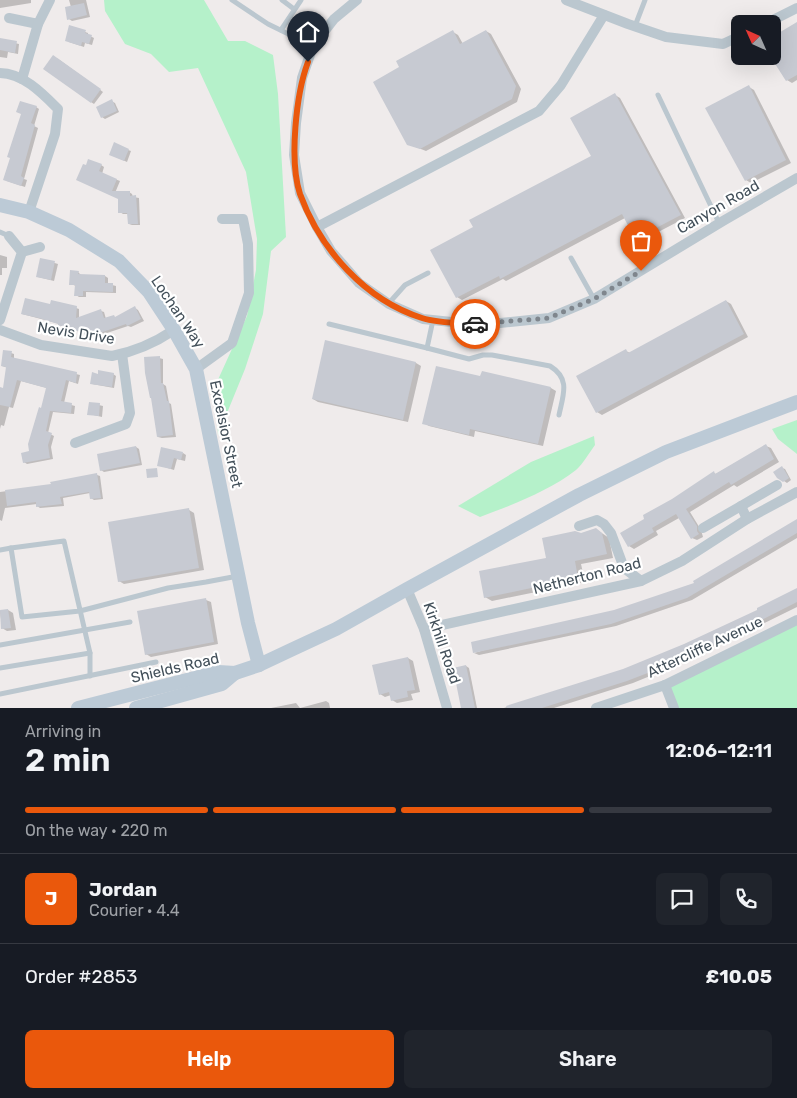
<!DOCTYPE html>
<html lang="en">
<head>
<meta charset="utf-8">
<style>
  :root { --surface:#171b24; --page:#20242c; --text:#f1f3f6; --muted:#9ea1a6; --line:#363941; --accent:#ea580c }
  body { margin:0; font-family:Rubik,sans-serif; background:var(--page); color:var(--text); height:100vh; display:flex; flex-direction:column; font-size:19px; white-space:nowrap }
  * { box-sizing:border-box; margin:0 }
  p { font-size:16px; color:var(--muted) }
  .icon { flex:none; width:28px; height:28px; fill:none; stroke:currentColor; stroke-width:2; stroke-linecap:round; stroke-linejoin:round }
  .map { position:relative; height:708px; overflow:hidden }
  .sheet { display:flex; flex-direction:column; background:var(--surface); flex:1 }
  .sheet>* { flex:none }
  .needle { width:32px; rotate:315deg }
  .fabs { position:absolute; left:731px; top:15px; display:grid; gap:10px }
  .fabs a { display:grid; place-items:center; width:50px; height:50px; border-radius:8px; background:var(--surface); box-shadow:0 5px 20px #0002; font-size:25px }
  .pin { position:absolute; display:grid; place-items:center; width:42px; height:42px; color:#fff; margin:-51px -21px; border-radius:50% 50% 50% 0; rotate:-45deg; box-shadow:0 0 5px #0007 }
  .pin .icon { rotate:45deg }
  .courier { position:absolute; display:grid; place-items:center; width:50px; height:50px; margin:-25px; border:4px solid #ea580c; border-radius:50%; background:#fff; color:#222; box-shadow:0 1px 6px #0007 }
  .overview em { font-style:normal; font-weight:600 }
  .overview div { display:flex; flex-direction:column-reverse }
  .overview { display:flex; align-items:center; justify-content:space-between; height:85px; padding:0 25px }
  h1 { font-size:32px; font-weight:600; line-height:38px }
  .bar { display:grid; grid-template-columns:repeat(4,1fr); gap:8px 5px; align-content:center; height:60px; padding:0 25px }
  .bar i { height:6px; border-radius:4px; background:var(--line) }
  .bar .active { background:var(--accent) }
  .bar p { grid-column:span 4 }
  .line { display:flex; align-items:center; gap:12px; padding:0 25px; border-top:1px solid var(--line) }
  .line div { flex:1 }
  .round { display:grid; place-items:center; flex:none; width:52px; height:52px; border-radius:8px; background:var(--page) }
  .cta { display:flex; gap:10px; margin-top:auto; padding:10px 25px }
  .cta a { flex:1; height:58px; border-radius:8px; background:var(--accent); color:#fff; font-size:20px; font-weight:600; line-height:58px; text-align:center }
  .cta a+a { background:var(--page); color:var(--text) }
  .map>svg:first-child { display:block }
  .green { fill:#b5f1ca }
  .shadow { fill:#0003 }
  .building { fill:#c7cad2 }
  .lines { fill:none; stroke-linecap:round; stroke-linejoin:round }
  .lane { stroke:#bbc7cf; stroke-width:5 }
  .street { stroke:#bbc7cf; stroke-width:10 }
  .secondary { stroke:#bccad6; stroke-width:14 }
  .done { stroke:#7f868d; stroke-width:5; stroke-dasharray:0 9 }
  .route { stroke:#ea580c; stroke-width:6 }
  .labels { text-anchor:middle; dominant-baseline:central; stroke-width:4.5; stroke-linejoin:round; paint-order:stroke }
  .street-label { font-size:15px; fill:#43505a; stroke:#fff }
</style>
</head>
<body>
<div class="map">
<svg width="797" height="708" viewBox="0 0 797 708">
  <rect width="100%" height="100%" fill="#efebeb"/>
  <g class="green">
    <polygon points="104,0 204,0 228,41 245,41 273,55 278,94 286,237 271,251 263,314 245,369 218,435 216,384 247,316 256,270 257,239 246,172 198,68 169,72 151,54 125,44 105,11"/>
    <polygon points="797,420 797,454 778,439 772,429"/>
    <path d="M594,436L595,445C589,453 583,464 576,470C549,491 512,505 480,517L458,506L531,462Z"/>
    <polygon points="797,623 797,708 677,708 668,687"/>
  </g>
  <g class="shadow">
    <polygon points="0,0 31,0 31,3 0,8"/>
    <polygon points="69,0 86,0 90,17 72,21 69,19 71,7"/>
    <polygon points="797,24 797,80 792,83 787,80"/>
    <polygon points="486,31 491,34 521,89 517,102 426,151 408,144 401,68 453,32 458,35 463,44"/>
    <polygon points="85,32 88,33 88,35 94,38 92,45 85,43 84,47 69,42"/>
    <polygon points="0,40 19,44 18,54 8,52 7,58 0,57"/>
    <polygon points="57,58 103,92 94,104 91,102"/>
    <polygon points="749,87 754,90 791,163 751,183 746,180"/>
    <polygon points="615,95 620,98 685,218 641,241 636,238 625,218 506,281 503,279 462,300 457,297 475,228 592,156"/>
    <polygon points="111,101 115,103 119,112 105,119 102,117"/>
    <polygon points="36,107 39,109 34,126 38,128 24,179 27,180 25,187 7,181 11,158"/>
    <polygon points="128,150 131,151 127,162 114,156"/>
    <polygon points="101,165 104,167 102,174 120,181 115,193 129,192 132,194 133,197 139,198 140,225 132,225 129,224 128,214 123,214 120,212 119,198 81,181"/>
    <polygon points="0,251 0,255 7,257 7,268 2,268 2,275 0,275"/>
    <polygon points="41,259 58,264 54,281 38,277"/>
    <polygon points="78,272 81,275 105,276 108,278 108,284 116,286 116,293 86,292 86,297 79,297 76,295 76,286 71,284"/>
    <polygon points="726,301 731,304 748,337 602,415 597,412 626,351 630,353"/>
    <polygon points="51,306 76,308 79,309 79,318 101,311 104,312 106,319 116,318 135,308 138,310 144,321 131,327 128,326 98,336 85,335 82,332 71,330 72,327 63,327 60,324 22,314"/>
    <polygon points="326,342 416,363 421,366 408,422 318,402 313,399"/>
    <polygon points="11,353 14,354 14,359 80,375 78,384 69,381 64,403 75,406 74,414 53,412 48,433 54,436 51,447 53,459 27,464 24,462 31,452 47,388 21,381 13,408 9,407 4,426 1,425 0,429 0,388 4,389 8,368 2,366"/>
    <polygon points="159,358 163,359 163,384 166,386 169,403 171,404 176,437 162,438 158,437 153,399"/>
    <polygon points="113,374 116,376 114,388 92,384"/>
    <polygon points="481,378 551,388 556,391 543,446 475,431 474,437 429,426 424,423"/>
    <polygon points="90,403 103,406 102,417 89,414"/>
    <polygon points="766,446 771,448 779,462 737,487 734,485 690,512 701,530 703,537 697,540 692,538 679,518 656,531 658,535 634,549 629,546 646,519 672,500 714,473 716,474"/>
    <polygon points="136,447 139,449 142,465 104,472 101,470 98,455"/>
    <polygon points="183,453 186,455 185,461 177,459 174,470 158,465"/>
    <polygon points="782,468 785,469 791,480 787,483 778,477"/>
    <polygon points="97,475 100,476 103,499 94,500 91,498 90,493 63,498 64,506 40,508 37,506 37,504 5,508 2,521 0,520 0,492 52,485"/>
    <polygon points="189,510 194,513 204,570 124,584 119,581"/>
    <polygon points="797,520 797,538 692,600 616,626 479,655 474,653 615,612 696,584"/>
    <polygon points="596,529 609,538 613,558 581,564 585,582 492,601 485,597 547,559 581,534"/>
    <polygon points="797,590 797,607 694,658 633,683 554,708 504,708 624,670 685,646 759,610"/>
    <polygon points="206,600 211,602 218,644 151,657 146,654"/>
    <polygon points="8,610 13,613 16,630 7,631 2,628 0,611"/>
    <polygon points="408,658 413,661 420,692 411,694 413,700 397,703 392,700 391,695 385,697 380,694"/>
    <polygon points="466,666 469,668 477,708 463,708"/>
    <polygon points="326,701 329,703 330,708 271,708 296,703 300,708"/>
  </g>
  <g class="building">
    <polygon points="84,3 87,15 67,20 65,7"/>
    <polygon points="797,22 797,75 786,81 772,59 772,37"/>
    <polygon points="69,25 86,30 85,33 92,35 89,44 82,42 81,46 65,41"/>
    <polygon points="453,30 460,44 486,30 516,86 512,99 420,149 407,145 373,82 399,67 396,61"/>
    <polygon points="0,38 17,41 15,53 0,50"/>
    <polygon points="53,55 101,89 91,103 43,69"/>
    <polygon points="749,85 786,160 745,181 705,108"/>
    <polygon points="615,93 681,215 635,239 622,214 500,279 499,276 456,298 430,250 473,227 469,220 591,156 570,118"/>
    <polygon points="112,99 117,111 101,118 96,107"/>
    <polygon points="20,101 37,106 31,123 35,125 21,176 24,178 21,186 3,180 10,158 7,157 21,114 16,112"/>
    <polygon points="114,142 129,149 124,161 109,155"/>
    <polygon points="88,159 102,164 99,171 117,179 112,191 130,191 130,196 136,195 138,224 128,224 127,213 118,213 118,199 76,180 83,164 86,165"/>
    <polygon points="40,258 55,261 51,280 36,277"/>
    <polygon points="70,270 79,271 78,274 105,275 105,283 113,283 113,292 83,291 83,296 74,296 75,285 69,285"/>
    <polygon points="25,298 50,304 51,300 77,306 76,318 101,309 104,318 114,315 115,317 135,306 141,319 127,326 126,324 94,335 81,334 81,331 70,331 70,326 58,326 58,324 39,318 21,314"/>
    <polygon points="726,300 744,334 596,413 576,376 626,349 628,353"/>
    <polygon points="325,340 416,362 403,420 312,399"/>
    <polygon points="3,350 12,351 11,357 77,372 76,383 66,380 61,401 72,403 71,413 50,411 46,431 52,433 48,445 50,458 23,463 21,453 29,451 28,444 39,407 41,408 46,388 17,380 10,407 0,405 0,387 3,388 6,367 1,366"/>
    <polygon points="160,356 161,383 163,383 167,401 169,401 173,435 157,437 151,398 150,398 145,373 144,357"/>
    <polygon points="436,366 480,376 482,371 551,387 538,444 470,429 469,435 422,424"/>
    <polygon points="98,370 114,373 112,387 90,384 92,372 98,374"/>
    <polygon points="89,402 100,403 99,416 87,415"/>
    <polygon points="766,444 774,459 731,485 729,482 686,509 697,526 697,531 699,534 691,539 676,514 652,528 654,532 628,547 620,533 644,519 643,515 672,499 714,471 715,474"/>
    <polygon points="136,446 140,463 100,471 97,454"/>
    <polygon points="161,447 183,452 181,460 174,458 171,469 157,466"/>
    <polygon points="782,466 789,478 783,482 777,478 773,472"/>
    <polygon points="157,468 158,477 147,478 146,469"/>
    <polygon points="97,473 101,498 90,499 89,492 60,497 62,504 36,507 36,502 7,506 5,490 51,484 50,482"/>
    <polygon points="189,508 199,568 118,582 108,522"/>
    <polygon points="797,519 797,533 687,598 611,624 473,653 471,642 614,610 694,583 693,581"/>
    <polygon points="596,528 602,533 607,554 575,561 578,578 484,598 479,571 546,558 542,538 575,531 581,533"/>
    <polygon points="797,588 797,602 689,657 627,681 542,708 507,708 506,706 623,669 684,644 757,610 757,608"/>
    <polygon points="206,598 214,642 145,655 137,611"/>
    <polygon points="8,609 11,628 1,629 0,610"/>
    <polygon points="408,657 415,690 407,691 408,697 391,701 389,692 379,695 372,665"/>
    <polygon points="466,665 475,708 461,708 453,668"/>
  </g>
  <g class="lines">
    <g class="lane">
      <polyline points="232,0 268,24 313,46"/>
      <polyline points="282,0 294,9"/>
      <polyline points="635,26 645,0"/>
      <polyline points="281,30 301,0"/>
      <polyline points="658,95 719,223"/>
      <polyline points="0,232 9,236"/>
      <polyline points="571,258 594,299"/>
      <polyline points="389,303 405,285 428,273"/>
      <polyline points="329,324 427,348 433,320"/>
      <path d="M427,348L469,359L483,355H492L550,366C571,379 563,395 559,415"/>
      <polyline points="0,550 11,548"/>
      <polyline points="0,645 130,622"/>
      <polyline points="0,668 90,653"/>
      <polyline points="90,676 90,653 64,541 11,548 22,617 80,611 168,588 206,582 238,576"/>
      <polyline points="0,694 156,662"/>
    </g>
    <g class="street">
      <polyline points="357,0 334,19 313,46 302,78 296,123 294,155 300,193 317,227 331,251 359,283 389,304 423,319 480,325 549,318 594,299 723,221 797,178"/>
      <polyline points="566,0 628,24 666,37 723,44 740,36"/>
      <polyline points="9,18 38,24"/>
      <polyline points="765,24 797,8"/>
      <path d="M0,73C23,73 43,94 58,109L55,134L29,212"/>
      <polyline points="22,79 38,24 50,0"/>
      <polyline points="317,227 539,111 561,85 604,15"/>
      <polyline points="22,252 40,247"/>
      <polyline points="0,320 22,252 9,236"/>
      <path d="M0,330L41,345L112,356C133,352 156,342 174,330"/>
      <polyline points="196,369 232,343 249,293 248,244 243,219 222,219"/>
      <polyline points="75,443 126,424 130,413 122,354"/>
      <polyline points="741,506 777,485"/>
      <polyline points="579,526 597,520 604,524 611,533 624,568 641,581"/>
      <polyline points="703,528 741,506 747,519"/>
      <polyline points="407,589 424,629 447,708"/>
      <polyline points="424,629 641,581 682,561 747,519 797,492"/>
      <polyline points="665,685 674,708"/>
      <polyline points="596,708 665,685 797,620"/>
    </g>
    <g class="secondary">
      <polyline points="0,205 29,212 69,230 119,261 149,292 174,330 196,369 248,623 259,665"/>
      <polyline points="78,708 218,672 235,673 259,665 293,649 336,629 407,589 579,495 666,452 797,402"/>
      <polyline points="136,708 222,684 235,673"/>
    </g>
  </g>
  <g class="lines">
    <polyline class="done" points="475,324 549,318 594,299 641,271"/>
    <path class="route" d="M308,62C296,94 289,161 300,194C320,249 365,300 422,318C437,323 459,323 475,324"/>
  </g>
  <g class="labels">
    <g class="street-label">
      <text transform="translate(718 207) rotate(-30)">Canyon Road</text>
      <text transform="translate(178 312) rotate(56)">Lochan Way</text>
      <text transform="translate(76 333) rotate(9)">Nevis Drive</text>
      <text transform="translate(226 434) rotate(78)">Excelsior Street</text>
      <text transform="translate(587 576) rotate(-14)">Netherton Road</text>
      <text transform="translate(442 643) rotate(71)">Kirkhill Road</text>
      <text transform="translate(705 647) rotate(-25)">Attercliffe Avenue</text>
      <text transform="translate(175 668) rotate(-13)">Shields Road</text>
    </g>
  </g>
</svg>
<div class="fabs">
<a><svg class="needle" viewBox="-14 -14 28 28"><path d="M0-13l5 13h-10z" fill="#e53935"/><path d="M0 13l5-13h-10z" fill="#9ea1a6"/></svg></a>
</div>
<div class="pin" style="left:641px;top:271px;background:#ea580c"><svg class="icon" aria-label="bag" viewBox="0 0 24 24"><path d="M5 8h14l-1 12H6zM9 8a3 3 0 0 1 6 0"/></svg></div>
<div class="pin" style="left:308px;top:62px;background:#1f2937"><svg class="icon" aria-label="home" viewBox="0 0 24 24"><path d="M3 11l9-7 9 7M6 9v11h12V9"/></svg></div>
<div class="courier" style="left:475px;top:324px"><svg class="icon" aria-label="car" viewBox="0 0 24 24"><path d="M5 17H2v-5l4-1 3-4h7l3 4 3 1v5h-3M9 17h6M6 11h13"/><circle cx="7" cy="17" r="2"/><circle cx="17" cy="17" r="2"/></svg></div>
</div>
<section class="sheet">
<div class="overview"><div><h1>2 min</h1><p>Arriving in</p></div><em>12:06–12:11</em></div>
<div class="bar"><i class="active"></i><i class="active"></i><i class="active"></i><i></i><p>On the way · 220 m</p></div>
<div class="line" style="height:90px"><b class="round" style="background:var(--accent);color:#fff">J</b><div><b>Jordan</b><p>Courier · 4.4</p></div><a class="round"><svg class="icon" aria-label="chat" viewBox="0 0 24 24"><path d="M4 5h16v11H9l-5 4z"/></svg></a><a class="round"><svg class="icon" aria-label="phone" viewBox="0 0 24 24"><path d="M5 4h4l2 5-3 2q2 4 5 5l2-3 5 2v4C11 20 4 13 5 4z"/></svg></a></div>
<div class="line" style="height:65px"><div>Order #2853</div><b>£10.05</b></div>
<div class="cta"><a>Help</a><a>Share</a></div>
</section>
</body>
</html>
